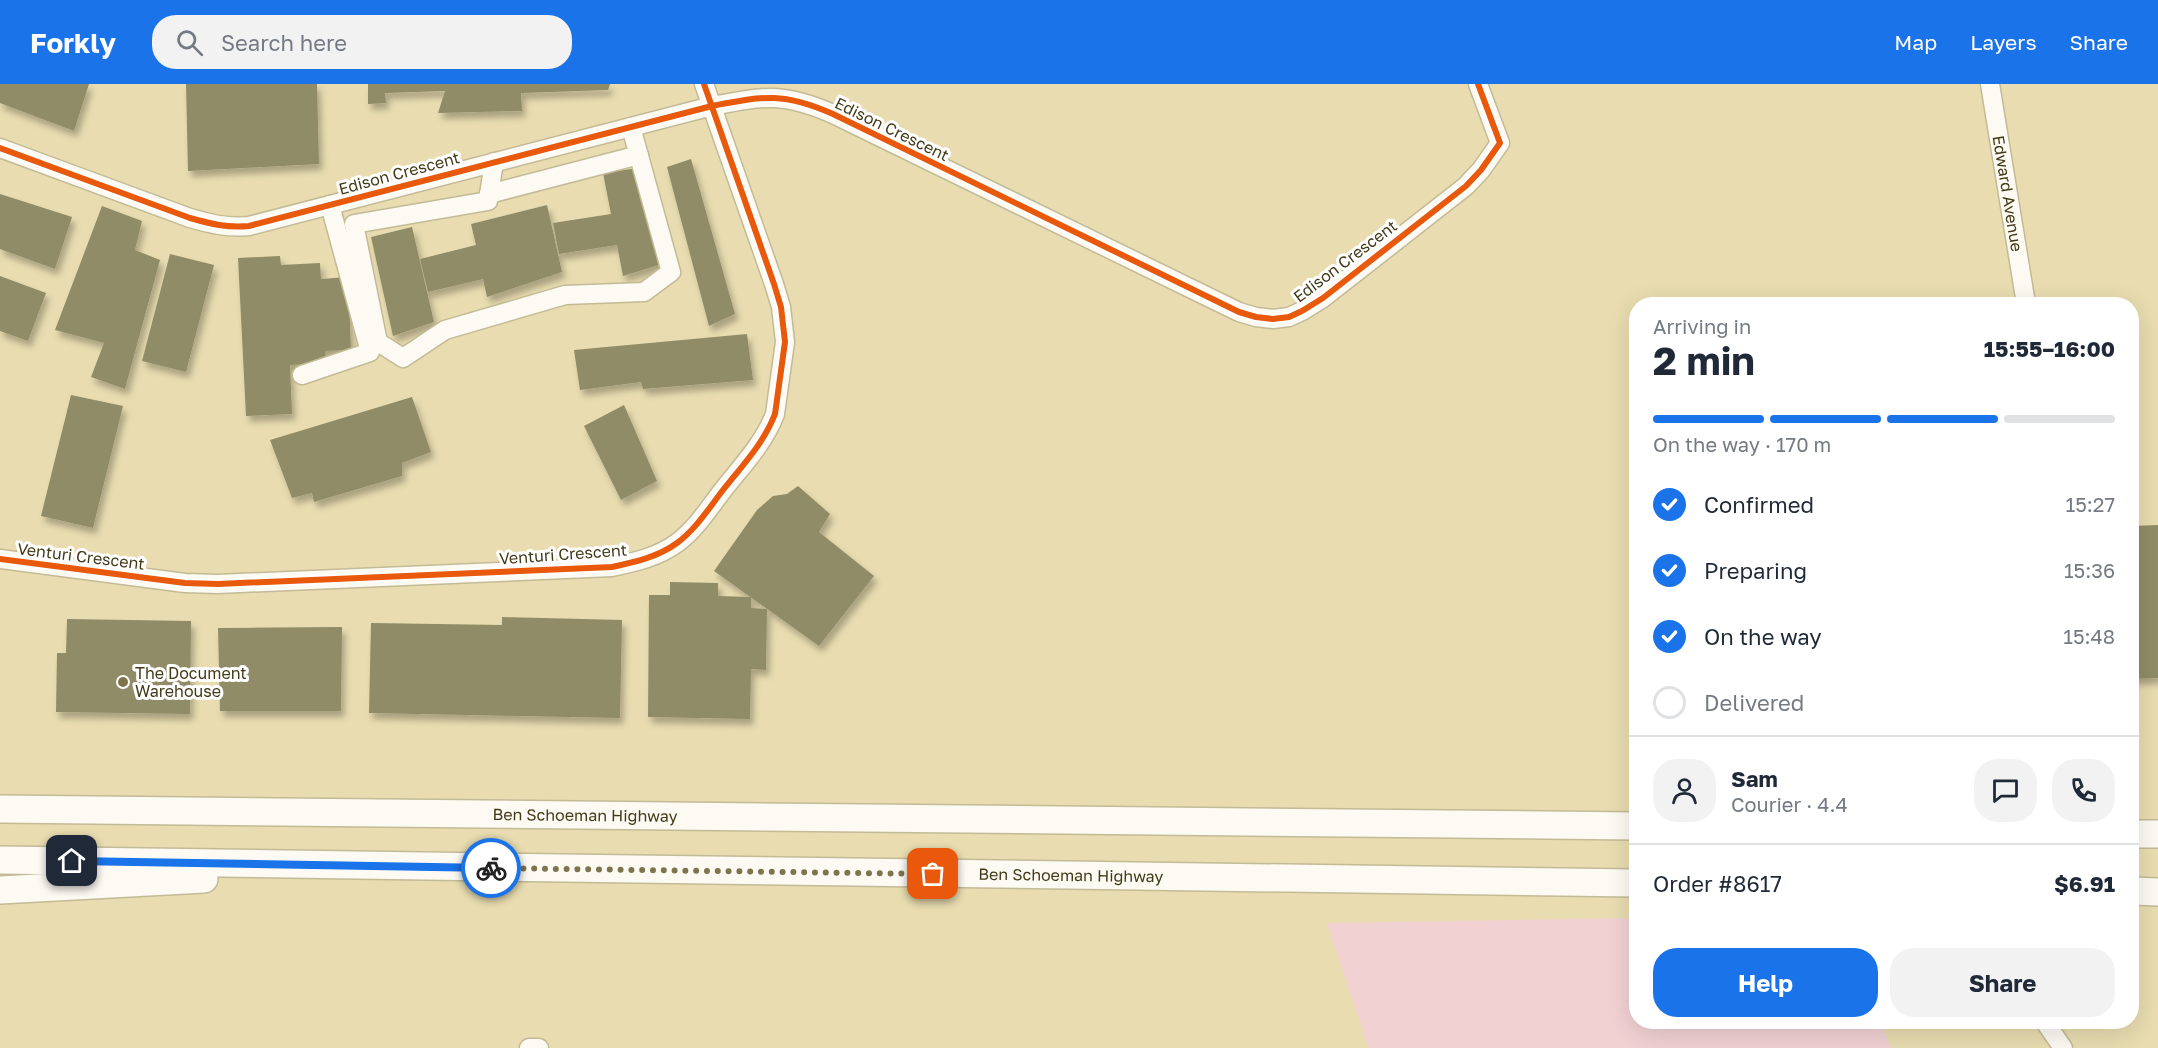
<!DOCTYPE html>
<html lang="en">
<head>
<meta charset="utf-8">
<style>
  :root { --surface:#fff; --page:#f2f2f3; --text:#1f2937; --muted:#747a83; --line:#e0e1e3; --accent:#1a73e8 }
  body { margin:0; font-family:"Golos Text",sans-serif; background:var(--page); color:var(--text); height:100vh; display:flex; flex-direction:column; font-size:22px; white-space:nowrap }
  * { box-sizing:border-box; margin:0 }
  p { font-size:20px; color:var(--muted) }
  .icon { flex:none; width:33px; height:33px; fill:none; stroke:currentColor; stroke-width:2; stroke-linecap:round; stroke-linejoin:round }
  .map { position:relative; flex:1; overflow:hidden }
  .drawer { position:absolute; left:1629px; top:213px; width:510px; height:732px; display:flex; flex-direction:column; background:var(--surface); border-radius:24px; box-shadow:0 6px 24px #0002 }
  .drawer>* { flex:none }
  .pin { position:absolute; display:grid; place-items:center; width:51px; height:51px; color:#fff; margin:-26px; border-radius:12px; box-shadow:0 3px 9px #0006 }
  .courier { position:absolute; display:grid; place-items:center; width:60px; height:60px; margin:-30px; border:4px solid #1a73e8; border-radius:50%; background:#fff; color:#222; box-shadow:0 2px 8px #0007 }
  .head em { font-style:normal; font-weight:700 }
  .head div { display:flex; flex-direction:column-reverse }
  .head { display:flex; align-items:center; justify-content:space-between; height:102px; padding:0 24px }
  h1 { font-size:39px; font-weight:700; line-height:45px }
  .bar { display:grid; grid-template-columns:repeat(4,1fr); gap:9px 6px; align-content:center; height:72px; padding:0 24px }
  .bar i { height:8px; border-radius:4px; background:var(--line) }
  .bar .active { background:var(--accent) }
  .bar p { grid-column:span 4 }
  .line { display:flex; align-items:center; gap:15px; padding:0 24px; border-top:2px solid var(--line) }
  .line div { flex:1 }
  .round { display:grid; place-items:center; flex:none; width:63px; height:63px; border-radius:24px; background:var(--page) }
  ol { padding:0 24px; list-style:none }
  li { display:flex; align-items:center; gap:18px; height:66px }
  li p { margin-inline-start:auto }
  li .icon { padding:6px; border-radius:50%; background:var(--accent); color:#fff; stroke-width:4 }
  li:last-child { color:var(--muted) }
  li i { width:33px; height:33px; border:3px solid var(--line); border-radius:50% }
  .primary-button { display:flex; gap:12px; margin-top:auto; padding:12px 24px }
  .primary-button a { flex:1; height:69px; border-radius:24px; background:var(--accent); color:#fff; font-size:24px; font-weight:700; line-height:69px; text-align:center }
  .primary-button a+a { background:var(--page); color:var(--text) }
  header { display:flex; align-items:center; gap:36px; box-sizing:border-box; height:84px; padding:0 30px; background:var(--accent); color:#fff }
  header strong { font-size:28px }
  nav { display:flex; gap:33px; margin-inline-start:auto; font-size:21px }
  .search { width:420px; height:54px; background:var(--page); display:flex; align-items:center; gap:15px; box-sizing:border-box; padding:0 21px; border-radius:24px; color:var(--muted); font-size:22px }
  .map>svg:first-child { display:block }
  .green { fill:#f2d1d3 }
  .building { fill:#908c68; filter:url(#shadow) }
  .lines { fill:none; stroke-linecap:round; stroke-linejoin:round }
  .minor-casing { stroke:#c3ba96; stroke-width:21 }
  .highway-casing { stroke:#c3ba96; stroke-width:30 }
  .minor { stroke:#fcfaf3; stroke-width:18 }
  .highway { stroke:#fcfaf3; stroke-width:27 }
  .cycleway-casing { stroke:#fff; stroke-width:10 }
  .cycleway { stroke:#e8590c; stroke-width:6 }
  .done { stroke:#7d734d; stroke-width:6; stroke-dasharray:0 10.8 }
  .route { stroke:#1a73e8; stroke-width:8 }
  .poi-dot { fill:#7d734d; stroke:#fff; stroke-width:2 }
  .labels { text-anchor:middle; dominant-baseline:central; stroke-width:6; stroke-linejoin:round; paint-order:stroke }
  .street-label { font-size:16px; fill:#433a18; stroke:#fff }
  .poi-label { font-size:16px; fill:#433a18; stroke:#fff; text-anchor:start }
</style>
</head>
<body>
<header>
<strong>Forkly</strong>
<div class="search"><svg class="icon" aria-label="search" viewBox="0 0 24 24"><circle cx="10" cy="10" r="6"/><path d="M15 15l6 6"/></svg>Search here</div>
<nav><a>Map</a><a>Layers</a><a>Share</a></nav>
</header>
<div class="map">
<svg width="2158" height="964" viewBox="0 0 2158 964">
  <defs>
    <filter id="shadow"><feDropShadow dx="3.5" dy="6" stdDeviation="3" flood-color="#0004"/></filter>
  </defs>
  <rect width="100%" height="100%" fill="#e8dcb0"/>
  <polygon class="green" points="1636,834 1636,938 1881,938 1891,964 1369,964 1327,839"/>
  <g class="building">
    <polygon points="0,0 89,0 74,47 0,19"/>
    <polygon points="186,0 317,0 319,80 188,87"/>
    <polygon points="368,0 610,0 608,6 521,9 522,27 438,29 445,7 385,9 386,19 368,20"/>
    <polygon points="691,75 735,230 709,242 667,83"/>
    <polygon points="638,84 662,180 623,192 617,161 559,170 553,139 611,130 603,89"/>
    <polygon points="0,110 72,133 55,185 0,165"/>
    <polygon points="547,121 562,188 487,213 483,195 428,208 420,175 476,161 471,140"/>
    <polygon points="102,122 142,137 135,166 160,176 125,305 91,293 104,259 55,246"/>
    <polygon points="412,143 434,238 393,252 371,153"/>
    <polygon points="170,170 214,181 186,288 142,277"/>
    <polygon points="280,172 281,181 320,179 321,195 348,193 351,266 325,267 325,279 290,281 292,330 246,332 238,174"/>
    <polygon points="0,192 46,209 28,257 0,247"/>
    <polygon points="747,250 753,296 643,305 641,298 580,306 574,266"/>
    <polygon points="71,311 123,322 93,444 41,432"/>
    <polygon points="412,313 431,368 402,379 402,392 314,418 312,409 292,414 270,356"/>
    <polygon points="624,321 657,397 621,416 584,342"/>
    <polygon points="798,402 830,430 819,448 874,492 819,562 714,487 757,426 773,412 787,410"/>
    <polygon points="2158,441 2158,594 2132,595 2132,442"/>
    <polygon points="670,498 718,499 718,512 751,513 751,524 767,525 766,586 751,585 750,635 648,633 649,511 670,511"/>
    <polygon points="502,533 622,536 620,634 369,629 371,539 502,541"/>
    <polygon points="67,535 191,537 190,630 56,628 57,569 66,569"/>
    <polygon points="342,543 341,627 220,627 218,544"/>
  </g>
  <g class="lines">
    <defs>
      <g id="minor">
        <path id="s1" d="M1990,0L2026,220"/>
        <path d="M0,64L190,134C211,140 227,144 249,142L712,22C764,12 783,8 833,30L1239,228L1256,233L1273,235L1289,233L1302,227L1323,214L1466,102L1481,86L1500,59L1478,0"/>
        <polyline points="494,78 488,117 354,140 378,258 403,274 445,246 565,211 644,208 671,188 631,43"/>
        <polyline points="489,110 639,71"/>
        <polyline points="302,291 370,268 330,121"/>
        <path d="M0,475L185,499L218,500L612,483C635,478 658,473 677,459C696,445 709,424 723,406C742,382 764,359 775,330L785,258L781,223L774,200L704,0"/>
        <polyline points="2045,938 2063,964"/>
        <polyline points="529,964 539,964"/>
      </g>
      <g id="highway">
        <path id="s2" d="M0,725L1636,742"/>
        <polyline points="2132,750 2158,750"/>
        <path id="s3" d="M0,776L1636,799"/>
        <polyline points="0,806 204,795"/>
        <polyline points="2132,807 2158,808"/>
      </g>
    </defs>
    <use href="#minor" class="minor-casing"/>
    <use href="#highway" class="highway-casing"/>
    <use href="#minor" class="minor"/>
    <use href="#highway" class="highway"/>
    <defs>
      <g id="cycleway">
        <path d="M0,64L190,134C211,140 227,144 249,142L712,22C764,12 783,8 833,30L1239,228L1256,233L1273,235L1289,233L1302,227L1323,214L1466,102L1481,86L1500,59L1478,0"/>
        <path d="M0,475L185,499L218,500L612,483C635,478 658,473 677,459C696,445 709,424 723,406C742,382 764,359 775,330L785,258L781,223L774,200L704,0"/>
      </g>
    </defs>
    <use href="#cycleway" class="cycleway-casing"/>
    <use href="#cycleway" class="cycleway"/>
  </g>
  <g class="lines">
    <polyline class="done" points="491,784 933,790"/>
    <polyline class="route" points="72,777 491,784"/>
  </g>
  <circle class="poi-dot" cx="123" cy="598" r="6"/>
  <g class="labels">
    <g class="street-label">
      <text transform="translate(892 45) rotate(26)">Edison Crescent</text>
      <text transform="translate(399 89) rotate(-15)">Edison Crescent</text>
      <text stroke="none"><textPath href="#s1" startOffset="111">Edward Avenue</textPath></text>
      <text transform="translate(1345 177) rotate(-37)">Edison Crescent</text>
      <text transform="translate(563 470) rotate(-4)">Venturi Crescent</text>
      <text transform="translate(81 472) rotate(7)">Venturi Crescent</text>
      <text stroke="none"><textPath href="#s2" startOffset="585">Ben Schoeman Highway</textPath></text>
      <text stroke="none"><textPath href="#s3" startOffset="1071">Ben Schoeman Highway</textPath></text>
    </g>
    <g class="poi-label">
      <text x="135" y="589">The Document<tspan x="135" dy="18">Warehouse</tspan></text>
    </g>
  </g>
</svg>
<div class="pin" style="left:933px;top:790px;background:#ea580c"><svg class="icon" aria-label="bag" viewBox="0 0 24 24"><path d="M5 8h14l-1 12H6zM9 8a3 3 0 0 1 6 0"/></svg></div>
<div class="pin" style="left:72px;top:777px;background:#1f2937"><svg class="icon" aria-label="home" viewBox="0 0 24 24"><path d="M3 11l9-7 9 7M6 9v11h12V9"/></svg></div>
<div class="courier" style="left:491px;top:784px"><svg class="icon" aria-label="bike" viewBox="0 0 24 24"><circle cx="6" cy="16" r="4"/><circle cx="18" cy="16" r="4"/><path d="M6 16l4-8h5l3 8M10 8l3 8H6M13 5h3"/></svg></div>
<section class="drawer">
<div class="head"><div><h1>2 min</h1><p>Arriving in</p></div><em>15:55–16:00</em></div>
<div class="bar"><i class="active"></i><i class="active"></i><i class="active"></i><i></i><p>On the way · 170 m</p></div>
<ol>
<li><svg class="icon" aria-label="check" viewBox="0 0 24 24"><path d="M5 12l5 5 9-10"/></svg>Confirmed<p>15:27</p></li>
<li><svg class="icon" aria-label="check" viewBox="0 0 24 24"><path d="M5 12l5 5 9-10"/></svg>Preparing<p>15:36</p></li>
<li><svg class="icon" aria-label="check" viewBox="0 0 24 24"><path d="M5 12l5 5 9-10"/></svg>On the way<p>15:48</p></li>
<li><i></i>Delivered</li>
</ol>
<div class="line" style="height:108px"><a class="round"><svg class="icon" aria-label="person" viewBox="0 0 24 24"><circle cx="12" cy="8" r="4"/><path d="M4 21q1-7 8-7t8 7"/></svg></a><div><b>Sam</b><p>Courier · 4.4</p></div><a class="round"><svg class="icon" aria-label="chat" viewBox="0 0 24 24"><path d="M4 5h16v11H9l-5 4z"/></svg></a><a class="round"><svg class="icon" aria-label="phone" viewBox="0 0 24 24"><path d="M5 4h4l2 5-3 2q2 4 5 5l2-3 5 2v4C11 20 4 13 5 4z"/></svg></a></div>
<div class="line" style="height:78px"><div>Order #8617</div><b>$6.91</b></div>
<div class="primary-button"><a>Help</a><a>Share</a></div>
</section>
</div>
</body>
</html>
